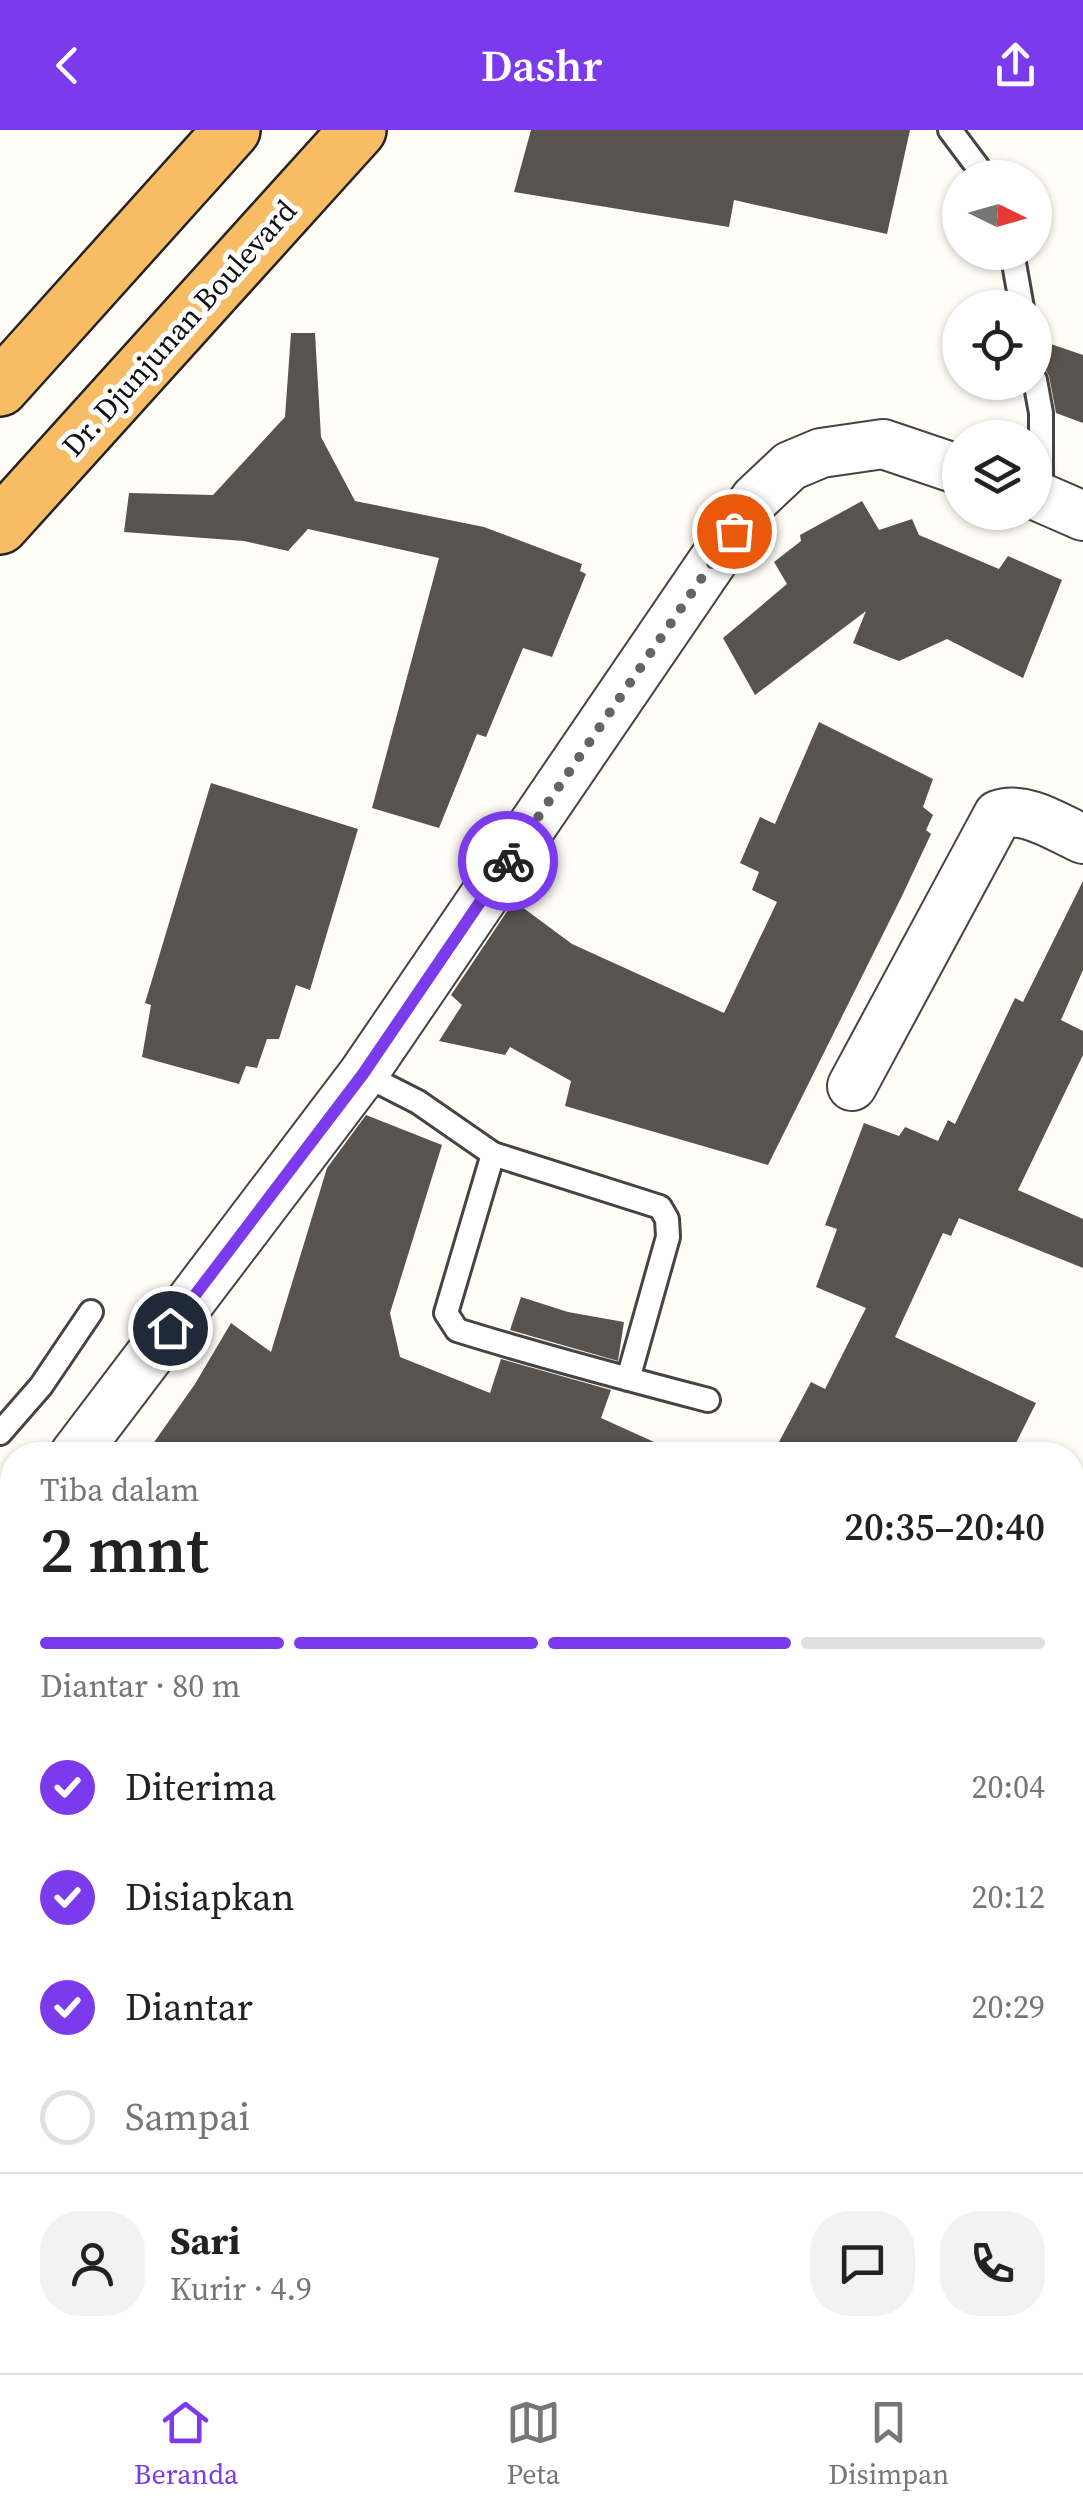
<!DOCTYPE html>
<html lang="id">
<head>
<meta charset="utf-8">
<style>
  :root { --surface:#fff; --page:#f2f2f2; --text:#222; --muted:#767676; --line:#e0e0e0; --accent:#7c3aed }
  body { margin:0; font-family:"Source Serif 4",serif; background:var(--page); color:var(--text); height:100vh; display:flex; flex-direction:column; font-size:38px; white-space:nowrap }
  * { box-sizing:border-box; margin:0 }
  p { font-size:32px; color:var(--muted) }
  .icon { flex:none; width:55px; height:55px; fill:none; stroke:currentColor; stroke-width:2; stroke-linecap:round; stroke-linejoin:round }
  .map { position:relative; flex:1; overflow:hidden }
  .drawer { position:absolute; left:0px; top:1312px; width:1085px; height:932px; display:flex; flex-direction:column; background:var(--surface); border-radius:40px 40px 0 0; box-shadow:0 2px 8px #0004 }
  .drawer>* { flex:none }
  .needle { width:65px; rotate:95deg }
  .controls { position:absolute; left:942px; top:30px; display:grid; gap:20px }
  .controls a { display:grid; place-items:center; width:110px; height:110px; border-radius:50%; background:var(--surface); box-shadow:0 2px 8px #0004; font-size:50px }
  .pin { position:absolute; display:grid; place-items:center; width:85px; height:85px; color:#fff; margin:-42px; border:5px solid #fff; border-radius:50%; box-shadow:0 2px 10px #0007 }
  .courier { position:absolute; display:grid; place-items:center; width:100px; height:100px; margin:-50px; border:8px solid #7c3aed; border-radius:50%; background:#fff; color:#222; box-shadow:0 2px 12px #0007 }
  .summary em { font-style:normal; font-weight:600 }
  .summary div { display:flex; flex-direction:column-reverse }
  .summary { display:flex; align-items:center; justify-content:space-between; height:170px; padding:0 40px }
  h1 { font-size:65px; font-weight:600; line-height:75px }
  .bar { display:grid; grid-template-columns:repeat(4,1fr); gap:15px 10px; align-content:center; height:120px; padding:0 40px }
  .bar i { height:12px; border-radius:8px; background:var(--line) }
  .bar .current { background:var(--accent) }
  .bar p { grid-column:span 4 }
  .line { display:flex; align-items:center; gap:25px; padding:0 40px; border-top:2px solid var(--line) }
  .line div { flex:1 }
  .round { display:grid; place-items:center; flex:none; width:105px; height:105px; border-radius:40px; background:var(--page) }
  ol { padding:0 40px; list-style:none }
  li { display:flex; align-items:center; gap:30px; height:110px }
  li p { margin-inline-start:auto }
  li .icon { padding:10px; border-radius:50%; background:var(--accent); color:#fff; stroke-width:4 }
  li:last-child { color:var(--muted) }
  li i { width:55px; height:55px; border:5px solid var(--line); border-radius:50% }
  header { display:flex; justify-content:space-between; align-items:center; height:130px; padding:0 40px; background:var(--accent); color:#fff; font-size:45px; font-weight:600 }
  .dock { display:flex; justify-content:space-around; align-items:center; height:140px; border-top:2px solid var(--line); background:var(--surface); font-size:28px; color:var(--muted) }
  .dock a { display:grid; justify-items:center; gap:5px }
  .dock .current { color:var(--accent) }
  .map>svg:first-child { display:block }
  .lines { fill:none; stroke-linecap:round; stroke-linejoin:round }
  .stream { stroke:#3f96cf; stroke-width:14 }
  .building { fill:#5a524d }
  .service-casing { stroke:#444; stroke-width:28 }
  .minor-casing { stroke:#444; stroke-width:52 }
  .tertiary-casing { stroke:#444; stroke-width:60 }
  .trunk-casing { stroke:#222; stroke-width:60 }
  .service { stroke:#fff; stroke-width:22 }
  .minor { stroke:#fff; stroke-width:48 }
  .tertiary { stroke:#fff; stroke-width:55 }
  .trunk { stroke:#f7bc64; stroke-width:55 }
  .done { stroke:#646461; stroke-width:10; stroke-dasharray:0 18 }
  .route { stroke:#7c3aed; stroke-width:12 }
  .labels { text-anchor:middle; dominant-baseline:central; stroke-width:10; stroke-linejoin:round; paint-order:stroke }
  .street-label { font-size:30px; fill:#111; stroke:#fff }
</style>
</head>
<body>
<header><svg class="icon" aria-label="back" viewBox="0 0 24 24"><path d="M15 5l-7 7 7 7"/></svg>Dashr<svg class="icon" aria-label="share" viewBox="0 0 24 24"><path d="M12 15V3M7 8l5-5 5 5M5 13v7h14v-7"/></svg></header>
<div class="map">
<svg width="1083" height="2243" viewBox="0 0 1083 2243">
  <rect width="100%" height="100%" fill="#fffdf5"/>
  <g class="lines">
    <g class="stream">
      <polyline points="0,1666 12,1674"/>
      <polyline points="714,2232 716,2243"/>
      <polyline points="972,2232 979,2243"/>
    </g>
  </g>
  <g class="building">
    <polygon points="531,0 910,0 887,104 734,70 729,97 514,62"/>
    <polygon points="291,203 315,203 321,307 355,371 484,397 582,434 580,441 586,444 552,527 523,518 486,607 477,604 439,698 372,678 439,428 308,399 288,421 244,411 124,402 129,363 213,365 285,287"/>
    <polygon points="1042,211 1083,225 1083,293 1056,283 1049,246 1046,240 1035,235"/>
    <polygon points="862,371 879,400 912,389 919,405 999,439 1008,426 1062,450 1023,548 947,509 899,531 853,513 866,481 755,565 723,508 787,454 774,432 801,411 800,405"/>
    <polygon points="819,592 933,649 923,677 933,685 926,700 931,704 902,766 768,1035 565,976 571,951 510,917 505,925 439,911 462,875 451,865 514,771 572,814 724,883 777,772 752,760 759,742 740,733 760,687 775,694"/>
    <polygon points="211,653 358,699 310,860 296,855 279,909 267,909 257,938 246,936 239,954 142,927 151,875 145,873"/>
    <polygon points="1083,751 1083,840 1061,890 1083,901 1083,925 1018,1060 1083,1089 1083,1138 959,1088 951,1106 943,1103 895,1207 1036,1273 1010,1325 893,1325 874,1317 870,1325 772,1325 811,1252 825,1259 866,1178 816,1157 837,1099 825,1095 864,993 899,1006 905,997 938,1011 948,990 955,994 1015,868 1023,872"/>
    <polygon points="366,985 442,1015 390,1183 400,1227 490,1263 501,1229 611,1260 601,1288 683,1325 145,1325 195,1254 231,1193 271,1222 327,1038"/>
    <polygon points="521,1167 568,1182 624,1192 618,1231 510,1200"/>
  </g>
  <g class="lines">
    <defs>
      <g id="service">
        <polyline points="950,0 986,48"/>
        <polyline points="1012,122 1022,178"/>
        <polyline points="1035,250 1041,283 1041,367"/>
        <polyline points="363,944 418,972 493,1024"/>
        <path d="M628,1249L668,1107L667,1089L660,1077L493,1024L446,1183L457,1200C540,1226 624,1248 708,1270"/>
        <polyline points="0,1303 41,1256 91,1182"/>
        <polyline points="0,1805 12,1808"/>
      </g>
      <g id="minor">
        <polyline points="1035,365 1083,386"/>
        <path d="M852,956L998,685C1025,675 1058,698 1083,709"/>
        <polyline points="74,1325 363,944 755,369 790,336 821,323 883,314 960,340"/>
        <polyline points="0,1423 12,1406"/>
        <polyline points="928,2232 930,2243"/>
        <polyline points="330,2243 332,2232"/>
      </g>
      <g id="tertiary">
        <polyline points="0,1445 12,1453"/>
        <polyline points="1072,1968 1083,1971"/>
        <polyline points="69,2243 69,2232"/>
      </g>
      <g id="trunk">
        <polyline points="0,258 232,0"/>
        <polyline points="0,396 358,0"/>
      </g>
    </defs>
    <use href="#service" class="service-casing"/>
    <use href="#minor" class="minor-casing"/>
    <use href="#tertiary" class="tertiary-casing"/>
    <use href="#trunk" class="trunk-casing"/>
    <use href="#service" class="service"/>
    <use href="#minor" class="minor"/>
    <use href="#tertiary" class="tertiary"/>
    <use href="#trunk" class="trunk"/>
  </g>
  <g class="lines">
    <polyline class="done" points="508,731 734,401"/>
    <polyline class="route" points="170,1198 363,944 508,731"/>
  </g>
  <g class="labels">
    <g class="street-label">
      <text transform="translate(179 198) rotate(-48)">Dr. Djunjunan Boulevard</text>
    </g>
  </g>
</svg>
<div class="controls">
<a><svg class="needle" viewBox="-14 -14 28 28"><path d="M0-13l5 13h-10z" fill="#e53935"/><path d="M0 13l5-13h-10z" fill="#767676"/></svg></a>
<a><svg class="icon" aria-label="locate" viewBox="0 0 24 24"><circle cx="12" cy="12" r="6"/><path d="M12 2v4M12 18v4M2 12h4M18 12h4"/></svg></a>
<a><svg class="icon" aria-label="layers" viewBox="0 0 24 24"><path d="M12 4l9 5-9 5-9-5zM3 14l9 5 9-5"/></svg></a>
</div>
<div class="pin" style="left:734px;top:401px;background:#ea580c"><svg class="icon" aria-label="bag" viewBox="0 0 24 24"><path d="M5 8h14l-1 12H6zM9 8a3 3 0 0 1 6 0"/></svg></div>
<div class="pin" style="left:170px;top:1198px;background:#1f2937"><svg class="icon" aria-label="home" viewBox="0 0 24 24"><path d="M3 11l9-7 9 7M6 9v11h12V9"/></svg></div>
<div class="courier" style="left:508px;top:731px"><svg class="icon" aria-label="bike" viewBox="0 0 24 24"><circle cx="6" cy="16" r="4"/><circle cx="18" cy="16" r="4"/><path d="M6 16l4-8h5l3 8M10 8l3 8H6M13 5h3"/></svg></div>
<section class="drawer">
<div class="summary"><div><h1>2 mnt</h1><p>Tiba dalam</p></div><em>20:35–20:40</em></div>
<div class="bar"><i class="current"></i><i class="current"></i><i class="current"></i><i></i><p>Diantar · 80 m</p></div>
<ol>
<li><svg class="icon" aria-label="check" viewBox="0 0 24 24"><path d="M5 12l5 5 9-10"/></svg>Diterima<p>20:04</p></li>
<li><svg class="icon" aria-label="check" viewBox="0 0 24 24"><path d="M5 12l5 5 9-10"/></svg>Disiapkan<p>20:12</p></li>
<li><svg class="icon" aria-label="check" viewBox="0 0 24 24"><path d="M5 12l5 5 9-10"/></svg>Diantar<p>20:29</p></li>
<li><i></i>Sampai</li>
</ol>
<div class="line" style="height:180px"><a class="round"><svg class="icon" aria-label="person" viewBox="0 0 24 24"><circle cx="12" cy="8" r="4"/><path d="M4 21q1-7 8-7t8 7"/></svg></a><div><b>Sari</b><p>Kurir · 4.9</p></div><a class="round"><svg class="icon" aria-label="chat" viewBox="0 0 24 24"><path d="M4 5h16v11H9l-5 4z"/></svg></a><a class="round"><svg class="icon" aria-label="phone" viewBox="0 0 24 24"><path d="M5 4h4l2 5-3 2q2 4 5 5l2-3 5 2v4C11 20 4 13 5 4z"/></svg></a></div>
</section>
</div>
<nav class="dock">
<a class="current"><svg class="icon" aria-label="home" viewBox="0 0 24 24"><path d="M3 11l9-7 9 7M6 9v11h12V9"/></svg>Beranda</a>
<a><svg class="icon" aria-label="map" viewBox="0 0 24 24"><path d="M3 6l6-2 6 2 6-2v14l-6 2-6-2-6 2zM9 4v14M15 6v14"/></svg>Peta</a>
<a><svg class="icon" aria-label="saved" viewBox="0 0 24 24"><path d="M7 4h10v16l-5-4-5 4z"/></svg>Disimpan</a>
</nav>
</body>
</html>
